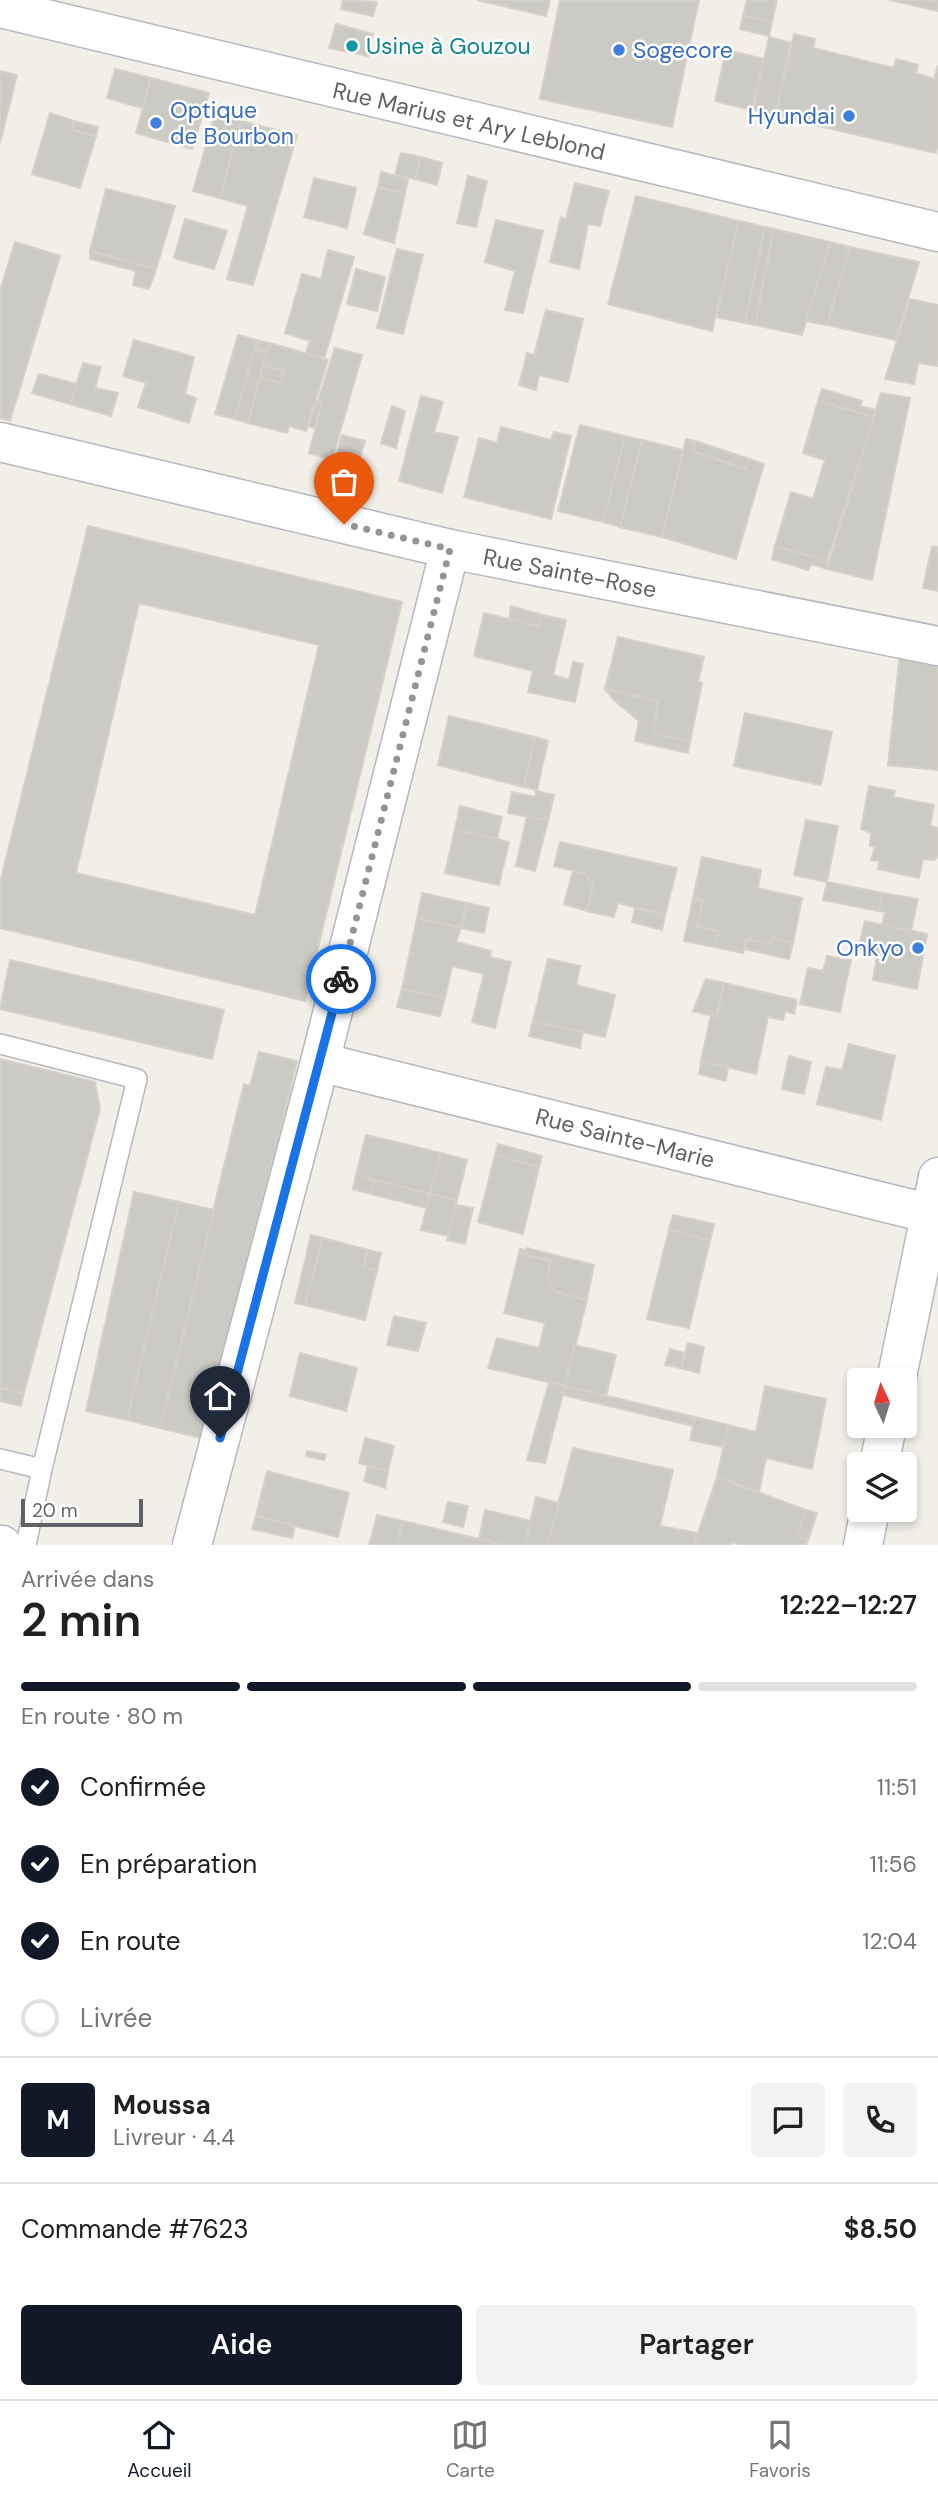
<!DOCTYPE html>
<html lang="fr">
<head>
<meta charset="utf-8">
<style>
  :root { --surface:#fff; --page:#f2f2f2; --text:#202124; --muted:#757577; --line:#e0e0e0; --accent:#111827 }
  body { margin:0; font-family:"DM Sans",sans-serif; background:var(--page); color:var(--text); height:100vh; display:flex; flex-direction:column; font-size:26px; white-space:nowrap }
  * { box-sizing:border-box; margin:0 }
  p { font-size:23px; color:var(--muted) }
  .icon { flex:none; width:38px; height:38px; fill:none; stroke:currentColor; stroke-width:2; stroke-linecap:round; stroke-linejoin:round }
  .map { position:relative; height:1545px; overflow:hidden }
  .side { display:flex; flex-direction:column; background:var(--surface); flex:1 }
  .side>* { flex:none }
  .needle { width:46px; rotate:356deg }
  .buttons { position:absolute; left:847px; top:1368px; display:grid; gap:14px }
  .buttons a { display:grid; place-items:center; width:70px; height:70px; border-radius:7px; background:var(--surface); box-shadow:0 4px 10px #0003; font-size:35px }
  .scale { position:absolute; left:21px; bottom:18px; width:122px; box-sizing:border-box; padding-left:7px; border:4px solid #5f6368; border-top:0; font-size:19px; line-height:24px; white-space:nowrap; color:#5f6368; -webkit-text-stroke:5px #fff; paint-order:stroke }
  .pin { position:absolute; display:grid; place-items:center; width:60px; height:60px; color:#fff; margin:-72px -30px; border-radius:50% 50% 50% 0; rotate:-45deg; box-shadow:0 0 7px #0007 }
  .pin .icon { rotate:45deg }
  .courier { position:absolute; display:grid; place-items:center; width:70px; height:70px; margin:-35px; border:5px solid #1a73e8; border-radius:50%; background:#fff; color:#222; box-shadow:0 2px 9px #0007 }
  .summary em { font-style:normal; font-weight:600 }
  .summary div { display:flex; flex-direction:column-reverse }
  .summary { display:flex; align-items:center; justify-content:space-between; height:119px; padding:0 21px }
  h1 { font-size:46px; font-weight:600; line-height:52px }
  .bar { display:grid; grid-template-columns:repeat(4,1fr); gap:10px 7px; align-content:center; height:84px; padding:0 21px }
  .bar i { height:9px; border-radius:5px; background:var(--line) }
  .bar .current { background:var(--accent) }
  .bar p { grid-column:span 4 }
  .line { display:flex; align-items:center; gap:18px; padding:0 21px; border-top:2px solid var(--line) }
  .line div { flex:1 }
  .round { display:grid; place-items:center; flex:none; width:74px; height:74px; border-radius:7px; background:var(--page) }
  ol { padding:0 21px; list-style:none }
  li { display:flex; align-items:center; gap:21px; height:77px }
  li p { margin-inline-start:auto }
  li .icon { padding:7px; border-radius:50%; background:var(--accent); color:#fff; stroke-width:4 }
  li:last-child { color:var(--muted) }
  li i { width:38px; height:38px; border:4px solid var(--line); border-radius:50% }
  .primary-button { display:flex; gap:14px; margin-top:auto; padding:14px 21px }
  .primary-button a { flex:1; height:80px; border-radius:7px; background:var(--accent); color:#fff; font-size:28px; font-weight:600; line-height:80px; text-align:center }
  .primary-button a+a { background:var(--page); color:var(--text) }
  .menu { display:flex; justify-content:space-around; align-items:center; height:98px; border-top:2px solid var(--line); background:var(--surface); font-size:19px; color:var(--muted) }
  .menu a { display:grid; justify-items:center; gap:4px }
  .menu .current { color:var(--accent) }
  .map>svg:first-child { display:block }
  .building { fill:#cccac5; stroke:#d6d1c6; stroke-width:2; fill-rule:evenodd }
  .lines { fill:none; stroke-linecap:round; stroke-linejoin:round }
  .lane-casing { stroke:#b5b8bc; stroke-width:22 }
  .street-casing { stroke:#b5b8bc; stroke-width:41 }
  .secondary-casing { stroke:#b6babf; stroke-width:41 }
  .lane { stroke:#fff; stroke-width:19 }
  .street { stroke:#fff; stroke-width:38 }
  .secondary { stroke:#fff; stroke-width:38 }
  .done { stroke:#929495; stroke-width:7; stroke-dasharray:0 12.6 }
  .route { stroke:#1a73e8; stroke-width:9 }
  .culture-dot { fill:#0f9aa8; stroke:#fff; stroke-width:2.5 }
  .shop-dot { fill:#3f7fe0; stroke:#fff; stroke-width:2.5 }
  .labels { text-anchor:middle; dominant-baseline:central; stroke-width:5; stroke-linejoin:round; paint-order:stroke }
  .culture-label { font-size:23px; fill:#0d838f; stroke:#fff; text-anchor:start }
  .shop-label { font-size:23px; fill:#366cbe; stroke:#fff; text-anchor:start }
  .street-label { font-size:23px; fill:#5f6368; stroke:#fff }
</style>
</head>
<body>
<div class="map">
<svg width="938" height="1545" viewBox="0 0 938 1545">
  <rect width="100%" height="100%" fill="#f1efe8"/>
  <g class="building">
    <polygon points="343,0 377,2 373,16 341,9"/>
    <polygon points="477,0 550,0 546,16"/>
    <polygon points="560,0 699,0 672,127 540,99"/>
    <polygon points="747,0 777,0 772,22 743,16"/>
    <polygon points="889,0 938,0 938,11"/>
    <polygon points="743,16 772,22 769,36 740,29"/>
    <polygon points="336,24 373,34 368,56 329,48"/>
    <polygon points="794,34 815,39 813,48 894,68 896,59 918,65 916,73 934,79 938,65 938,144 936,153 775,116"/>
    <polygon points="769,37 791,43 775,116 753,109"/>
    <polygon points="726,50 764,59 752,110 715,101"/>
    <polygon points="115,69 151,78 142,108 107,98"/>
    <polygon points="0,71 17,75 0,143"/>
    <polygon points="151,78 209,93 192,149 136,133"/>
    <polygon points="50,113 74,121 72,130 96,136 80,188 32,174"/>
    <polygon points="215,114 241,121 220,198 193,191"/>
    <polygon points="74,121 98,127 96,136 72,130"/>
    <polygon points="241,121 297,135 253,285 227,279 248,206 220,198"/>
    <polygon points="401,153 421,157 415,179 395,175"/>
    <polygon points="421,157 442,163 437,185 415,179"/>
    <polygon points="381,172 408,179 405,194 378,187"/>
    <polygon points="468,176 487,181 476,227 457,223"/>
    <polygon points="314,178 356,188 347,228 304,217"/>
    <polygon points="575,183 609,191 600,226 588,224 579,269 550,262 561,217 566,219"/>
    <polygon points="378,187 405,194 394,243 364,234"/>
    <polygon points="106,189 175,206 156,269 90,251"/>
    <polygon points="636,196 739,221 712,331 608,304"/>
    <polygon points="185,219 227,231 214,269 174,258"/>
    <polygon points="496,220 543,231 523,313 505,310 515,271 485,262"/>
    <polygon points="739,221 765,227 745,323 716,317"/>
    <polygon points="765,227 774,229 755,325 745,323"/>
    <polygon points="774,229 830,242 802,335 755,325"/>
    <polygon points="15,242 60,256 10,421 0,418 0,291"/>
    <polygon points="830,242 850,247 827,325 806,321"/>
    <polygon points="850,247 919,262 896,340 827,325"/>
    <polygon points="397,249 423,255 403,334 377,328"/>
    <polygon points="328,250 354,257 324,359 305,354 310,341 285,333 302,274 321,279"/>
    <polygon points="90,251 156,269 149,289 133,285 136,271 90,259"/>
    <polygon points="356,269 385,277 377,311 347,304"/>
    <polygon points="910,299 938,305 938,366 918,363 914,384 885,379"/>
    <polygon points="546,310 583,319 568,382 539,375 536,390 519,385 527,353 534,355"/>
    <polygon points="238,335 257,340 235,419 215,414"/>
    <polygon points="134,340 194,357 185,394 196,398 189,423 138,407 146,383 123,376"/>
    <polygon points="257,340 260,341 257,350 267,352 248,423 235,419"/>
    <polygon points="260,341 270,343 267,352 257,350"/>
    <polygon points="270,343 328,360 306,431 289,426 287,433 248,423 260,377 281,383 284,371 263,365"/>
    <polygon points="335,348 362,355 332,460 309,453 322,402 318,401"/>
    <polygon points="83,363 101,367 95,388 118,393 111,416 70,404"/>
    <polygon points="263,365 284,371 281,383 260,377"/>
    <polygon points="39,374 77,384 70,404 32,393"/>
    <polygon points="822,389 862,401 860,406 876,410 874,417 818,401"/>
    <polygon points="881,393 910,398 872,580 827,569"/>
    <polygon points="421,396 443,402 434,432 458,437 442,493 399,481"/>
    <polygon points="316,401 322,402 315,428 308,426"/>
    <polygon points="818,401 874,417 827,561 775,546 791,492 813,499 825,460 803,453"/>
    <polygon points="392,406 405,411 396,448 381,443"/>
    <polygon points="580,425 625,436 603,522 558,511"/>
    <polygon points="501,427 551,440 554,432 571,436 551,519 464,497 479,438 497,443"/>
    <polygon points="342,435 365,441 352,482 331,475"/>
    <polygon points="625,436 642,440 620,527 603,522"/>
    <polygon points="686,439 695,441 693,451 746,469 750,459 764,464 736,559 662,537"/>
    <polygon points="642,440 683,450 662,537 620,527"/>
    <polygon points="695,441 750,459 746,469 693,451"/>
    <path d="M88,526L402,602L305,1001L0,928V883ZM139,603L319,645L255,915L76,873Z"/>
    <polygon points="775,546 827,561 827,569 811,564 808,570 772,559"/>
    <polygon points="932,546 938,547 938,591 923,588"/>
    <polygon points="511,606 542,615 538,626 509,620"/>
    <polygon points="484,613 538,626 542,615 566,620 553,675 569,680 573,662 583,664 575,702 528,692 533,671 474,656"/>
    <polygon points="618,637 704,657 698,682 702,683 690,742 653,733 658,701 605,689"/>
    <polygon points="900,652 938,657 938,770 888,765"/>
    <polygon points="605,689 658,701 653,733 690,742 688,753 635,741 639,721 614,700"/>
    <polygon points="745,713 832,732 821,785 734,766"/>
    <polygon points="449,716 535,737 524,787 438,765"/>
    <polygon points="535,737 548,741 537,790 524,787"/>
    <polygon points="869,786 895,791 893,797 934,805 930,826 938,828 938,857 934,860 923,859 919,878 878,869 880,861 871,860 875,847 870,846 871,833 861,829"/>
    <polygon points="536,791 554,795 548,821 508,813 512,792 535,797"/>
    <polygon points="460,806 502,817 497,840 455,829"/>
    <polygon points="527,816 548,821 535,871 516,866"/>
    <polygon points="806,820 838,826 827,882 794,875"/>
    <polygon points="455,829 509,842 499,885 445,873"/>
    <polygon points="560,842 677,868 665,915 618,903 614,917 587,911 593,886 586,874 554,866"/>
    <polygon points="702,857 761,870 758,888 802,898 793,943 772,938 771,944 747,939 743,953 715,947 718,931 697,927 703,900 693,898"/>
    <polygon points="573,871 586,874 593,886 587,911 564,904"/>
    <polygon points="827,882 883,893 879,911 823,900"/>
    <polygon points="422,893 467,903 461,928 417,918"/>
    <polygon points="883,893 918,899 911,931 882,925 885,912 879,911"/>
    <polygon points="693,898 703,900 697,927 718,931 715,947 684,941"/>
    <polygon points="467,903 489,908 484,933 461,928"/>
    <polygon points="635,908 665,915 662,930 632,922"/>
    <polygon points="417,918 461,928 456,942 491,951 490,957 511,962 495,1028 472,1022 484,974 452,966 445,998 402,989"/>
    <polygon points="865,921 927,934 917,989 873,980 877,954 858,950"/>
    <polygon points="772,938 793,943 789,959 745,949 747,939 771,944"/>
    <polygon points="827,956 851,960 840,1012 800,1004 808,968 823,971"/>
    <polygon points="548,959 580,966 576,985 615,995 605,1037 533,1021"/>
    <polygon points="10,960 224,1010 212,1059 0,1009"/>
    <polygon points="706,979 724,983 717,1017 693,1011"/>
    <polygon points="724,983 797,1000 794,1014 785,1011 783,1020 768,1017 756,1074 701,1061 711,1015 717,1017"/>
    <polygon points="402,989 445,998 440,1016 397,1007"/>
    <polygon points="533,1021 583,1032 580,1048 529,1036"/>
    <polygon points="849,1044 895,1056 881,1120 817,1104 826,1067 842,1070"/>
    <polygon points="259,1052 297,1061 205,1439 160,1428 244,1084 250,1086"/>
    <polygon points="789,1056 811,1062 804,1094 782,1089"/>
    <polygon points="0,1059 95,1082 100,1109 24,1393 0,1388"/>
    <polygon points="701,1061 728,1067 726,1081 699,1074"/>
    <polygon points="366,1135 441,1153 430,1194 356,1175"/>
    <polygon points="498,1144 542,1156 539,1167 495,1155"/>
    <polygon points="441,1153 467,1160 457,1200 430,1194"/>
    <polygon points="495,1155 539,1167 523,1234 478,1222"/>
    <polygon points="356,1175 375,1180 371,1194 353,1189"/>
    <polygon points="375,1180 430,1194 427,1208 371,1194"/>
    <polygon points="134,1192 179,1202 127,1420 86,1411"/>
    <polygon points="430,1194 457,1200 448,1236 421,1230"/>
    <polygon points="179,1202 214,1210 160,1428 127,1420"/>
    <polygon points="456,1205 473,1208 465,1244 447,1240"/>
    <polygon points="673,1215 714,1224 710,1241 669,1229"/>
    <polygon points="669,1229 710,1241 689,1328 647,1319"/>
    <polygon points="311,1235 323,1238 305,1305 295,1303"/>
    <polygon points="323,1238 368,1250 363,1267 377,1270 365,1320 305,1305"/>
    <polygon points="527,1248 594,1265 587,1300 555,1292 547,1277 551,1261 519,1253 520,1249 526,1250"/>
    <polygon points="368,1250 381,1253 377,1270 363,1267"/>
    <polygon points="519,1253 551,1261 547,1277 555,1292 587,1300 565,1386 488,1368 497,1338 539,1348 545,1323 504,1313"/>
    <polygon points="394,1316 426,1323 418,1351 387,1345"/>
    <polygon points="688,1343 704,1347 699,1373 681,1368"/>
    <polygon points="574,1345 616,1355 606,1396 565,1386"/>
    <polygon points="670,1349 684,1353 681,1368 665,1365"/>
    <polygon points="300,1353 357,1368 346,1411 290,1396"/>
    <polygon points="549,1382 565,1386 545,1463 527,1460"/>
    <polygon points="565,1386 695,1417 693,1426 563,1395"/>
    <polygon points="765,1386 826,1399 812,1469 766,1458 759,1492 717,1477 728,1425 756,1432"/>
    <polygon points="0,1388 24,1393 21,1406 0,1401"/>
    <polygon points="695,1417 728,1425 724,1447 690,1440"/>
    <polygon points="365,1438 394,1446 388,1471 359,1463"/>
    <polygon points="573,1448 673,1470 660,1526 698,1533 694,1545 547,1545"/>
    <polygon points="307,1451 326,1455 324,1460 306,1456"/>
    <polygon points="368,1466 388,1471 385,1488 364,1481"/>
    <polygon points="267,1471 349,1493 338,1537 256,1516"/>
    <polygon points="717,1477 806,1510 797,1536 808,1540 806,1545 742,1545 732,1542 731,1545 694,1545"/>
    <polygon points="536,1497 559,1503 547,1545 525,1545"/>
    <polygon points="448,1502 468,1506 463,1527 443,1522"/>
    <polygon points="485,1510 531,1521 525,1545 504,1545 479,1539"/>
    <polygon points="806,1510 817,1513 808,1540 797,1536"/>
    <polygon points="377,1515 403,1521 397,1545 369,1545"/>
    <polygon points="256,1516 295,1526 292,1538 252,1529"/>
    <polygon points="403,1521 479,1539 504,1545 397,1545"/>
  </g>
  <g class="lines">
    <defs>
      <g id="lane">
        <polyline points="0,1044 137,1079 42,1469 0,1459"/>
        <polyline points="26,1545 42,1469"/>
      </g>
      <g id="street">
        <polyline points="0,442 450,549 938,646"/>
        <polyline points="320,1062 931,1214"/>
        <polyline points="192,1545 320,1062 450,549"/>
      </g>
      <g id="secondary">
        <polyline points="0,8 938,232"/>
        <polyline points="896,1381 938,1177"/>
        <polyline points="879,1465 887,1426"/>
        <polyline points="0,1545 2,1545"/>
        <polyline points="863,1545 870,1510"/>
      </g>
    </defs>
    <use href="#lane" class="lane-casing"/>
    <use href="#street" class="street-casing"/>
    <use href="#secondary" class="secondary-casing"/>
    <use href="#lane" class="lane"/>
    <use href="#street" class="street"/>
    <use href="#secondary" class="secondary"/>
  </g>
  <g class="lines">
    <polyline class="done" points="341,979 450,549 344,524"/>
    <polyline class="route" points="220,1438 341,979"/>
  </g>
  <circle class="culture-dot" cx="352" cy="46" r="7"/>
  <g class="shop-dot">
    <circle cx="619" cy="50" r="7"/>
    <circle cx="849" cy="116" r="7"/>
    <circle cx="156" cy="123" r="7"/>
    <circle cx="918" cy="948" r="7"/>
  </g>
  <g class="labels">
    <g class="culture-label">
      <text x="366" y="46">Usine à Gouzou</text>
    </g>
    <g class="shop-label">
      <text x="633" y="50">Sogecore</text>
      <text x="170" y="110">Optique<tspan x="170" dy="26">de Bourbon</tspan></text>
      <text x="835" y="116" text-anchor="end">Hyundai</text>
      <text x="904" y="948" text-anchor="end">Onkyo</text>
    </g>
    <g class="street-label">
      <text transform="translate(469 121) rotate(13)">Rue Marius et Ary Leblond</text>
      <text transform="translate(570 573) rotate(11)">Rue Sainte-Rose</text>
      <text transform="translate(625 1138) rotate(14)">Rue Sainte-Marie</text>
    </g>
  </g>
</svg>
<div class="buttons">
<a><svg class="needle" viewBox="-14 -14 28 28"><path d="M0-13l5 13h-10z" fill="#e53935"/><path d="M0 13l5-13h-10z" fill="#757577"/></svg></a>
<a><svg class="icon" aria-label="layers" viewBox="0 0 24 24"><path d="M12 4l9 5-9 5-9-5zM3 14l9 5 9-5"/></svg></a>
</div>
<div class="scale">20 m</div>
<div class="pin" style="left:344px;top:524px;background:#ea580c"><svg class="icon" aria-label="bag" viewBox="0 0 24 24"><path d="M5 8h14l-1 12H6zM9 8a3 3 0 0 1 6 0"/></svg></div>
<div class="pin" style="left:220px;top:1438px;background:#1f2937"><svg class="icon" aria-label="home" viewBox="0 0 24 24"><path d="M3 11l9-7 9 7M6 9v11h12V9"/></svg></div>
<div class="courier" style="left:341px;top:979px"><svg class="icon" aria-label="bike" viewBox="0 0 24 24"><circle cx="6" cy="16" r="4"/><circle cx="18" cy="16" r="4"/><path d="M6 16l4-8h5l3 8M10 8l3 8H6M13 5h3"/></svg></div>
</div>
<section class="side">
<div class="summary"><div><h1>2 min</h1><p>Arrivée dans</p></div><em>12:22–12:27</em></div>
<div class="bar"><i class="current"></i><i class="current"></i><i class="current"></i><i></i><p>En route · 80 m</p></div>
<ol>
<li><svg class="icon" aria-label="check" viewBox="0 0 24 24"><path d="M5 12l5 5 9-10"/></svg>Confirmée<p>11:51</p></li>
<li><svg class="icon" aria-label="check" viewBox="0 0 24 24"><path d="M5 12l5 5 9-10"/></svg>En préparation<p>11:56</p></li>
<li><svg class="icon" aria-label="check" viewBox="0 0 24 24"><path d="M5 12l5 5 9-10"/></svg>En route<p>12:04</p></li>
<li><i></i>Livrée</li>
</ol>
<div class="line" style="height:126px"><b class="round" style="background:var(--accent);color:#fff">M</b><div><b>Moussa</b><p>Livreur · 4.4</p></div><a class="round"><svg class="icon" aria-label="chat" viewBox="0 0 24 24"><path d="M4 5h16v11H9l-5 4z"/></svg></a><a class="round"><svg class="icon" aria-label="phone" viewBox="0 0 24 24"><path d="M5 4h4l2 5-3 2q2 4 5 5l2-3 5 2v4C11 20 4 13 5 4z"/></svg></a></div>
<div class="line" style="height:91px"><div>Commande #7623</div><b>$8.50</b></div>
<div class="primary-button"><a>Aide</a><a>Partager</a></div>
</section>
<nav class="menu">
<a class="current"><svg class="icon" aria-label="home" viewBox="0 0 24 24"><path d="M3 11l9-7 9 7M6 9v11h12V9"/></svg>Accueil</a>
<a><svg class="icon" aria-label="map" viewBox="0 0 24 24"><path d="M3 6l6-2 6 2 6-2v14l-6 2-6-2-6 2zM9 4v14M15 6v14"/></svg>Carte</a>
<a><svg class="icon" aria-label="saved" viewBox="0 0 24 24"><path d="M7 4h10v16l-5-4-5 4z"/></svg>Favoris</a>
</nav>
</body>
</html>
